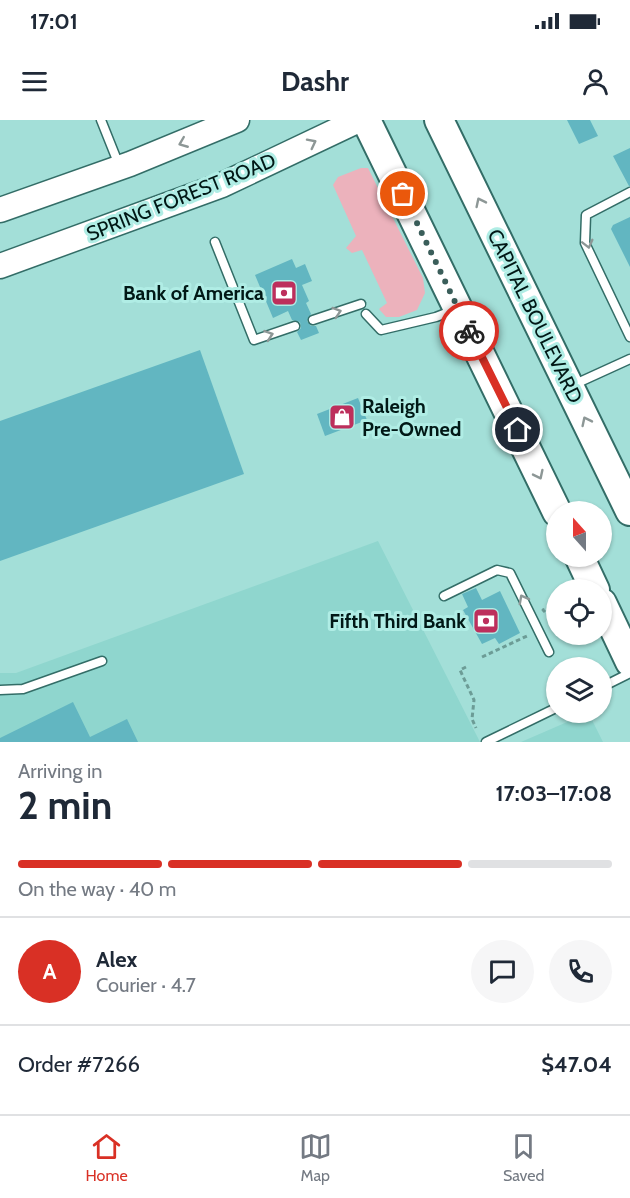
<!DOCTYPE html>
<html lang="en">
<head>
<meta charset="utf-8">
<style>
  :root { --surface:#fff; --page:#f6f6f7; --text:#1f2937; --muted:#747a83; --line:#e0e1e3; --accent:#d93025 }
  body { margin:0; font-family:Cabin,sans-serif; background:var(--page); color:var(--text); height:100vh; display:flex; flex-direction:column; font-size:22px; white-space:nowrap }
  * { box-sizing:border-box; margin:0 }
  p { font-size:20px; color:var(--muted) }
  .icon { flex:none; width:33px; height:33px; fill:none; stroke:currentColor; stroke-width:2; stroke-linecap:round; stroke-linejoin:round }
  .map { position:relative; height:622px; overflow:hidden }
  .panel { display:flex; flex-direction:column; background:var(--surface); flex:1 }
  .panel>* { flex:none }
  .needle { width:39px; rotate:339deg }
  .fabs { position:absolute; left:546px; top:381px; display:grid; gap:12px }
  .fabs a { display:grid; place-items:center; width:66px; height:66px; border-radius:50%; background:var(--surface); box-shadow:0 2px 4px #0004; font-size:30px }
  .pin { position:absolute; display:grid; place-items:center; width:51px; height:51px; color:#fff; margin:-26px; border:3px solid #fff; border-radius:50%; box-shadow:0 2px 6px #0007 }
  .courier { position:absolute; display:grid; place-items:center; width:60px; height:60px; margin:-30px; border:4px solid #d93025; border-radius:50%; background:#fff; color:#222; box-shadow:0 2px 8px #0007 }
  .headline em { font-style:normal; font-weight:700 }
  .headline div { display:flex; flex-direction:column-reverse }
  .headline { display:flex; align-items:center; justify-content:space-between; height:102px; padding:0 18px }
  h1 { font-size:39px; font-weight:700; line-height:45px }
  .bar { display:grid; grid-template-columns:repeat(4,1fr); gap:9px 6px; align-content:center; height:72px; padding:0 18px }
  .bar i { height:8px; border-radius:4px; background:var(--line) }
  .bar .current { background:var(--accent) }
  .bar p { grid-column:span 4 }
  .line { display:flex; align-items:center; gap:15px; padding:0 18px; border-top:2px solid var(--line) }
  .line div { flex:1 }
  .round { display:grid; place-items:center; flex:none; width:63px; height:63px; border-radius:32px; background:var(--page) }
  .status { display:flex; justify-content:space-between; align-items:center; height:42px; padding:0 30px; background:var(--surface); direction:ltr }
  .status svg { height:16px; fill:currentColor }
  header { display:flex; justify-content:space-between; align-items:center; height:78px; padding:0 18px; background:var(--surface); font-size:27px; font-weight:700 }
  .tab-bar { display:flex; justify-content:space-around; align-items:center; height:84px; border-top:2px solid var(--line); background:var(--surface); font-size:16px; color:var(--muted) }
  .tab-bar a { display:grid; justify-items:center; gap:3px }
  .tab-bar .current { color:var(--accent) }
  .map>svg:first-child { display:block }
  .built { fill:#8fd6ce }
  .green { fill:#ecb2bc }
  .building { fill:#62b6c1 }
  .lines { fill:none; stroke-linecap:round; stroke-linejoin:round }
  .service-casing { stroke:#336d67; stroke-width:11 }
  .secondary-casing { stroke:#336d67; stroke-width:27 }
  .trunk-casing { stroke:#336d67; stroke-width:32 }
  .path { stroke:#6c9c96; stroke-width:3; stroke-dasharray:4.5 3; stroke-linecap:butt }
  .service { stroke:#fff; stroke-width:8 }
  .secondary { stroke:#fff; stroke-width:24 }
  .trunk { stroke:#fff; stroke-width:28 }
  .oneway { stroke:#8d9796 }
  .done { stroke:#3a5e5a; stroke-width:6; stroke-dasharray:0 10.8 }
  .route { stroke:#d93025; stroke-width:8 }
  .labels { text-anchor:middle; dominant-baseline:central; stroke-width:6; stroke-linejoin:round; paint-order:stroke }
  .street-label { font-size:20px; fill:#011816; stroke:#b0ede5 }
  .poi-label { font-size:20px; font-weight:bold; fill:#011816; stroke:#b0ede5; text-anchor:end }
</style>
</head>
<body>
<div class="status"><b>17:01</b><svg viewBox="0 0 49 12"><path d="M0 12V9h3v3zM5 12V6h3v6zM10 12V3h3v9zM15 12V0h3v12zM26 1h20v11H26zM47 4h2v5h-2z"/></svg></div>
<header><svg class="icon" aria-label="menu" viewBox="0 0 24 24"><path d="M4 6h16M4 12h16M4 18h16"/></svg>Dashr<svg class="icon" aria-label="person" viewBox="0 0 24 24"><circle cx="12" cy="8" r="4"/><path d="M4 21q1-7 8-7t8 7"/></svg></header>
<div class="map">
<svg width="630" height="622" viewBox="0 0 630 622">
  <rect width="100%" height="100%" fill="#a3dfd8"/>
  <g class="built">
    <polygon points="378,421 480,622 0,622 0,553 16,553"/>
    <polygon points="588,592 603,622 521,622 588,593"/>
  </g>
  <polygon class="green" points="361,48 368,48 423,158 425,173 417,190 399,197 386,197 379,189 387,183 362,130 352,133 346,128 356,116 333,65 338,57"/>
  <g class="building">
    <polygon points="567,0 590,0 598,16 579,24"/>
    <polygon points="630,28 630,66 629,66 613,36"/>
    <polygon points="630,97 630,147 611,109 613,105"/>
    <polygon points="292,139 296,148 305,144 312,161 302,165 309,181 306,183 311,194 307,201 311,206 316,206 319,213 301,220 297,212 301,208 300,202 292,200 288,191 273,198 255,155"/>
    <polygon points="200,230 244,354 0,441 0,301"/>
    <polygon points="358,278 367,300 325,316 317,294"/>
    <polygon points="476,468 482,480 500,471 520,513 499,524 495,518 482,524 463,490 468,487 462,474"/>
    <polygon points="73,582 90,617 127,599 138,622 0,622 0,618"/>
  </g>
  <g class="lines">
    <defs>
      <g id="service">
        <polyline points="101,0 119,45"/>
        <polyline points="630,72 586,95 585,123 630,217"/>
        <polyline points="215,122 254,220 295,206"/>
        <polyline points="366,194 381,210 436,197 454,190"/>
        <polyline points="313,200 361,184"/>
        <polyline points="573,265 630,239"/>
        <polyline points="444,476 497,450 510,453 549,532"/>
        <polyline points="602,567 630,553"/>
        <polyline points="0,570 23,569 102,541"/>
        <polyline points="486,622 556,588"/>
      </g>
      <g id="secondary">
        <polyline points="0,90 130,44 237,0"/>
        <polyline points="0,146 222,65 359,0"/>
      </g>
      <g id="trunk">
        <polyline points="366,0 557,392"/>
        <polyline points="439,0 630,391"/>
        <polyline points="579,436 595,470"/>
        <polyline points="602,483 630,542"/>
      </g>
    </defs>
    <use href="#service" class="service-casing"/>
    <use href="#secondary" class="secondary-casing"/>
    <use href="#trunk" class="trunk-casing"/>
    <g class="path">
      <polyline points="545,492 543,490 551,487"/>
      <polyline points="482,537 527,516"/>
      <polyline points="466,547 460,550 474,580 472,599 476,608"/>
    </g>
    <use href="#service" class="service"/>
    <use href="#secondary" class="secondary"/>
    <use href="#trunk" class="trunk"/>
  </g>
  <defs><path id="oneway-chevron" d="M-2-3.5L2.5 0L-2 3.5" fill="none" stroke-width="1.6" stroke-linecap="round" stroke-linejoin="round" transform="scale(1.5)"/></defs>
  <g class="oneway">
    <use href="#oneway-chevron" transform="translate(183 23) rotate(158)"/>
    <use href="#oneway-chevron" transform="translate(312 23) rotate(-27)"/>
    <use href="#oneway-chevron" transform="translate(480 82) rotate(-116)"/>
    <use href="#oneway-chevron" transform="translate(588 124) rotate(76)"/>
    <use href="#oneway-chevron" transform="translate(337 192) rotate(-18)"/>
    <use href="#oneway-chevron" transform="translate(269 215) rotate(-19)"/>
    <use href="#oneway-chevron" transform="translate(586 301) rotate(-116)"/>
    <use href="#oneway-chevron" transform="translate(539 355) rotate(64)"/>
    <use href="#oneway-chevron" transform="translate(523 479) rotate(-118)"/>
  </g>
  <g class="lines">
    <polyline class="done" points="403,74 469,211"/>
    <polyline class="route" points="469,211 518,310"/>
  </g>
  <defs>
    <symbol id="bank-square" viewBox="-11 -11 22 22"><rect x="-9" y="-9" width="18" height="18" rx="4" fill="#bd2f5c" stroke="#b0ede5"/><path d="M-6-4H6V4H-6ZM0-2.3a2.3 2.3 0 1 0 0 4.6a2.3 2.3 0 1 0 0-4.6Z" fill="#fff"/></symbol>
    <symbol id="shop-square" viewBox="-11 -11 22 22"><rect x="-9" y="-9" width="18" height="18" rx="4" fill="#bd2f5c" stroke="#b0ede5"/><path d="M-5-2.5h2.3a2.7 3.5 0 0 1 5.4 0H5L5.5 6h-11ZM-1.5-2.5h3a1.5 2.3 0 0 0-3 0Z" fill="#fff"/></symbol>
  </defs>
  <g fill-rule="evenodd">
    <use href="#bank-square" x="269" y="158" width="30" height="30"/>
    <use href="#shop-square" x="327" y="282" width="30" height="30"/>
    <use href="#bank-square" x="471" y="486" width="30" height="30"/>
  </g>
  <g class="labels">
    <g class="street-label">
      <text transform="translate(181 77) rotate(-22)">SPRING FOREST ROAD</text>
      <text transform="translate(535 196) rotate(64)">CAPITAL BOULEVARD</text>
    </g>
    <g class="poi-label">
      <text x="264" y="173">Bank of America</text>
      <text x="362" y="286" text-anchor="start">Raleigh<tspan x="362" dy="23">Pre-Owned</tspan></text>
      <text x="466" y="501">Fifth Third Bank</text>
    </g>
  </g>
</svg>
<div class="fabs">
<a><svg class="needle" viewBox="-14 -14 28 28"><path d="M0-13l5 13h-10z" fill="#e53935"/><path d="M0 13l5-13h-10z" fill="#747a83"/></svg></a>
<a><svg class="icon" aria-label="locate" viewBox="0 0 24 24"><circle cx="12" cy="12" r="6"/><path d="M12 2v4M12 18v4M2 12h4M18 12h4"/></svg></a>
<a><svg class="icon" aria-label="layers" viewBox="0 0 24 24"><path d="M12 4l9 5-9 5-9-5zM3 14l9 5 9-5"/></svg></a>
</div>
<div class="pin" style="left:403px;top:74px;background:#ea580c"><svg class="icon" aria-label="bag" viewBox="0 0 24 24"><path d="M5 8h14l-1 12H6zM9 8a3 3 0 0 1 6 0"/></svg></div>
<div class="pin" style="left:518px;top:310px;background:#1f2937"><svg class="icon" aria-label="home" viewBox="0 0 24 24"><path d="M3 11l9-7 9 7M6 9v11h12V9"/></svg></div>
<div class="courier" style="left:469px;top:211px"><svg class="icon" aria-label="bike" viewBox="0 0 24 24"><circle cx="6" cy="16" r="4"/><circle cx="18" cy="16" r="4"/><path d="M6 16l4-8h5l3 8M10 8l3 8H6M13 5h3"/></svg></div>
</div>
<section class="panel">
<div class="headline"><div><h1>2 min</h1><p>Arriving in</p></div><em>17:03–17:08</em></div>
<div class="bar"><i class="current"></i><i class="current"></i><i class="current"></i><i></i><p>On the way · 40 m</p></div>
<div class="line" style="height:108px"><b class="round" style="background:var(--accent);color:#fff">A</b><div><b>Alex</b><p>Courier · 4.7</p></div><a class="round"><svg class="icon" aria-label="chat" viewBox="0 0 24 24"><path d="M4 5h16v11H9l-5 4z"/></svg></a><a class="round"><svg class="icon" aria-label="phone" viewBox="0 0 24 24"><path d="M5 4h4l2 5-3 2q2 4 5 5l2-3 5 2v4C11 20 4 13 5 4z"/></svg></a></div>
<div class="line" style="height:78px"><div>Order #7266</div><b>$47.04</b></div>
</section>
<nav class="tab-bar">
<a class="current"><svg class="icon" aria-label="home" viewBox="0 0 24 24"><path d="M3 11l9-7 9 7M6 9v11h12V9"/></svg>Home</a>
<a><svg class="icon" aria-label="map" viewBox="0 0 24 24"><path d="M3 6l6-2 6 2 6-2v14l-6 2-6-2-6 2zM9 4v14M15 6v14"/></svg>Map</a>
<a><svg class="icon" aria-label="saved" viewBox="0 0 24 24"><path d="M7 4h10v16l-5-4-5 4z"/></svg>Saved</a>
</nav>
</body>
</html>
